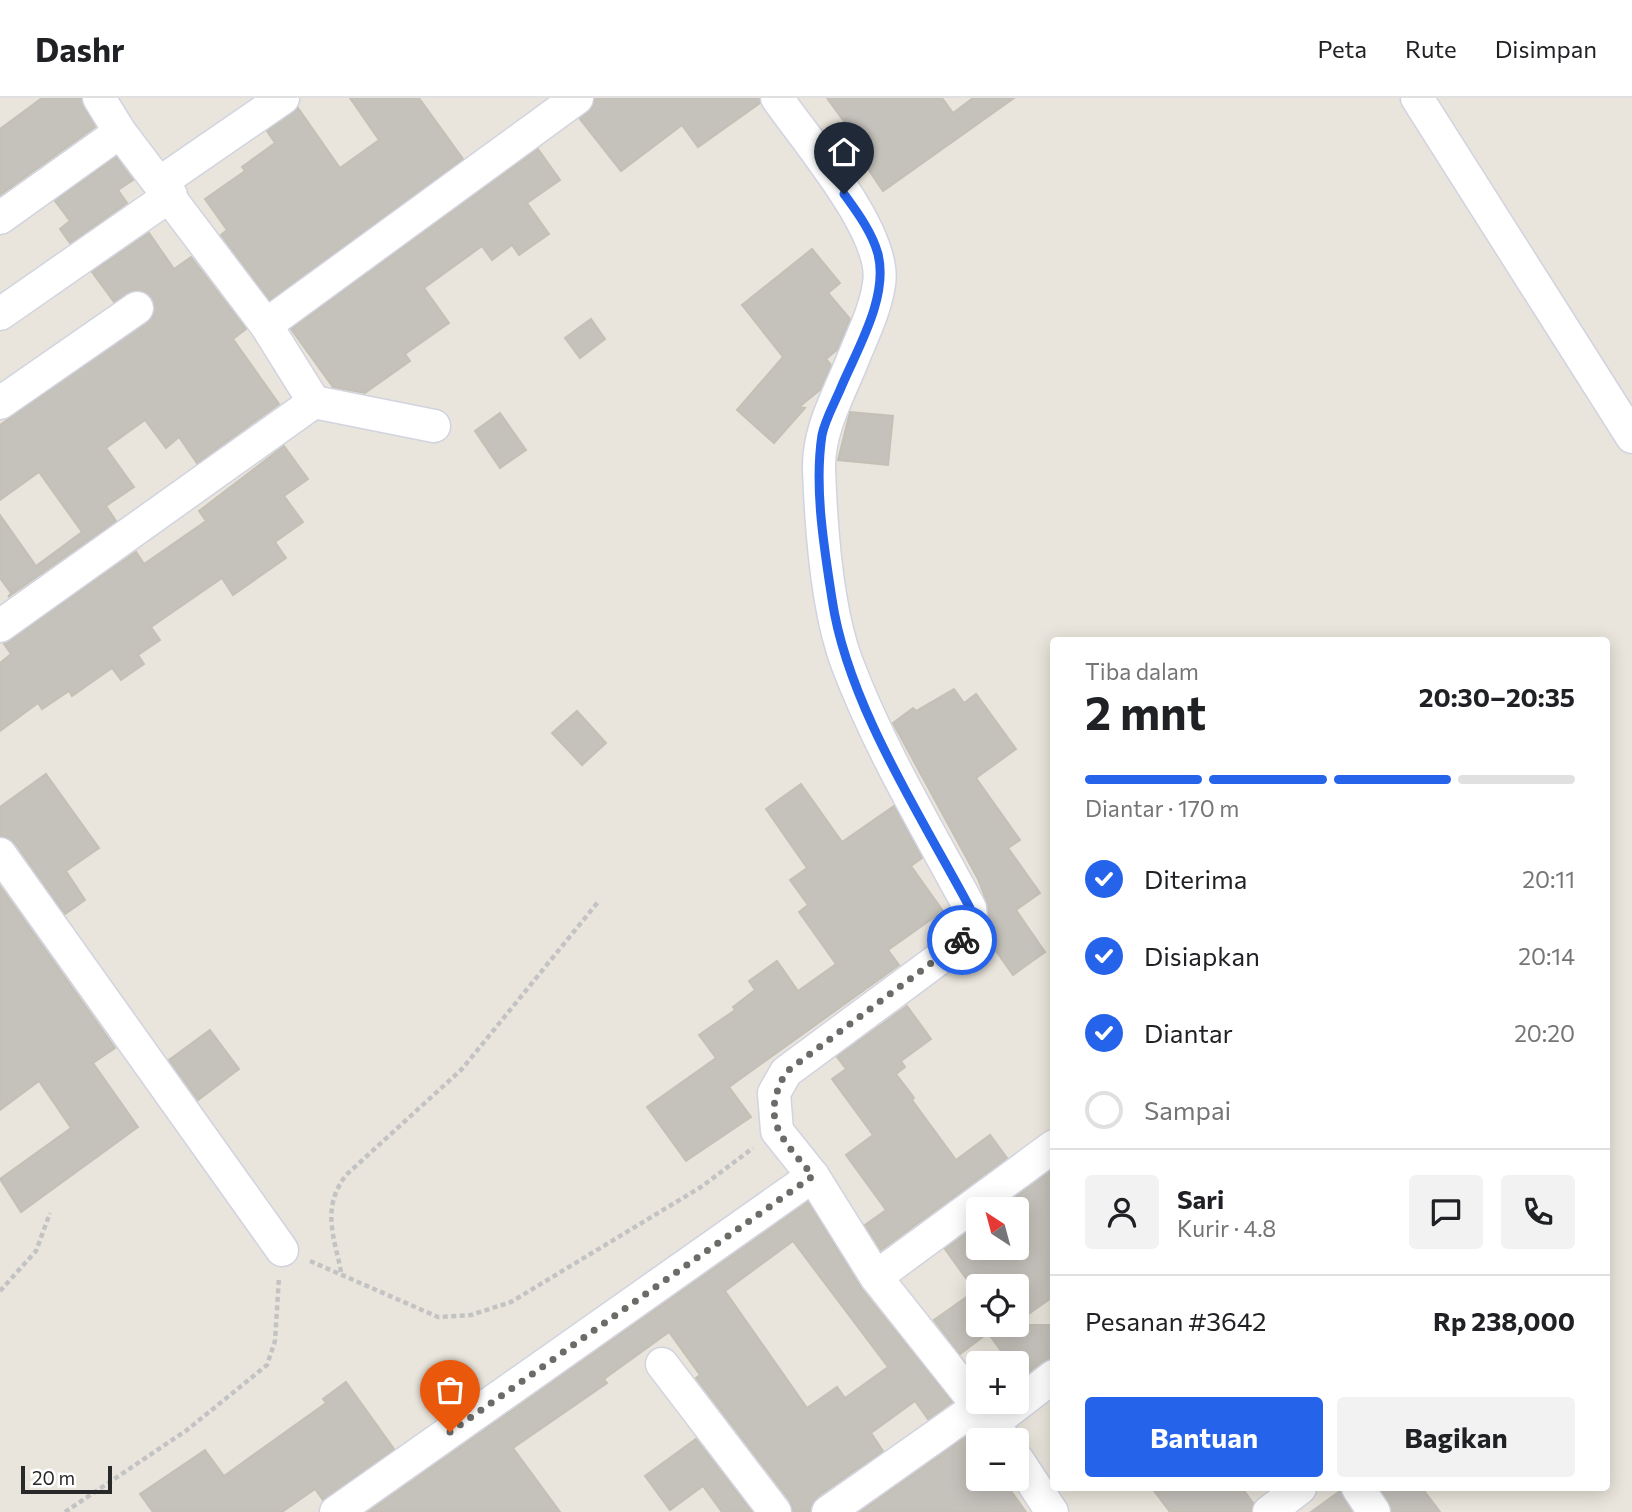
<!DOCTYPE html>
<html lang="id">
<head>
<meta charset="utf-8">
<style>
  :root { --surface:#fff; --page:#f2f2f2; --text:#202124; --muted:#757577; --line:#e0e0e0; --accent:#2563eb }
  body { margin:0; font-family:Commissioner,sans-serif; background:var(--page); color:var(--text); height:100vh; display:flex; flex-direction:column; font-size:26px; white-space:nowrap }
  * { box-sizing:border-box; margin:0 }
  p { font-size:23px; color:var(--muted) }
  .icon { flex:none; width:38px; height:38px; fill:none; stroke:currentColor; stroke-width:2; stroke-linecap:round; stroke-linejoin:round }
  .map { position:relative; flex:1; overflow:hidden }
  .sheet { position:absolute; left:1050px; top:539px; width:560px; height:854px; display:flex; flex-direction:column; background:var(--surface); border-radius:7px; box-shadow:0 4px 18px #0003 }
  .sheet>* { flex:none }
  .needle { width:46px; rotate:324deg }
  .buttons { position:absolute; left:966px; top:1099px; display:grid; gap:14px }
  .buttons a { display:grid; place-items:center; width:63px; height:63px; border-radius:7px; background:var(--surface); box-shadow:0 4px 18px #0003; font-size:35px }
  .scale { position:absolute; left:21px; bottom:18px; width:91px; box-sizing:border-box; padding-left:7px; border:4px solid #292929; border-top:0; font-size:19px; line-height:24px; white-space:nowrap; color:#292929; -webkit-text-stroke:5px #fff; paint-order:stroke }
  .pin { position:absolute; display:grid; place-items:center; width:60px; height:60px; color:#fff; margin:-72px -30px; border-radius:50% 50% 50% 0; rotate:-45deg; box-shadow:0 0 7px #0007 }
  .pin .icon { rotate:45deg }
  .courier { position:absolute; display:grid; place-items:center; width:70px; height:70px; margin:-35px; border:5px solid #2563eb; border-radius:50%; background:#fff; color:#222; box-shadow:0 2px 9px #0007 }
  .head em { font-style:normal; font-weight:700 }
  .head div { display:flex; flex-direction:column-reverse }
  .head { display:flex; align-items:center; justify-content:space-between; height:119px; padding:0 35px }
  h1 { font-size:46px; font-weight:700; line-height:52px }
  .bar { display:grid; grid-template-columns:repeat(4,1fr); gap:10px 7px; align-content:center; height:84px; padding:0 35px }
  .bar i { height:9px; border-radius:5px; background:var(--line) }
  .bar .on { background:var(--accent) }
  .bar p { grid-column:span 4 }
  .line { display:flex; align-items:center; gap:18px; padding:0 35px; border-top:2px solid var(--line) }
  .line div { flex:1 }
  .round { display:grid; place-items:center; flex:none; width:74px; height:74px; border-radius:7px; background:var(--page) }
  ol { padding:0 35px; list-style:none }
  li { display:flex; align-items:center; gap:21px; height:77px }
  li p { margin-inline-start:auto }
  li .icon { padding:7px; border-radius:50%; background:var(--accent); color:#fff; stroke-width:4 }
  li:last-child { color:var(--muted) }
  li i { width:38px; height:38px; border:4px solid var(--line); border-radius:50% }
  .primary-button { display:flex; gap:14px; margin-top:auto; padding:14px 35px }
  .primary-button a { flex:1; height:80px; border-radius:7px; background:var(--accent); color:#fff; font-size:28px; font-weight:700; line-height:80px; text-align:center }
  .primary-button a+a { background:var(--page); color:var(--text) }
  header { display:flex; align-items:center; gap:42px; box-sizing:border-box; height:98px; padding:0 35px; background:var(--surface); border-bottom:2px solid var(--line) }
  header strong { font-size:33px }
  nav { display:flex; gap:38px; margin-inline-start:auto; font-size:24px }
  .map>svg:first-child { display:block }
  .building { fill:#c5c1bb; stroke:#c4c0b6; stroke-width:2; fill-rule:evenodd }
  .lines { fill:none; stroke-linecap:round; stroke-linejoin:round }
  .street-casing { stroke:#d1d3e0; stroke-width:35 }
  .path { stroke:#c3c3c3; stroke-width:4.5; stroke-dasharray:5 3.5; stroke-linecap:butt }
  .street { stroke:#fff; stroke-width:32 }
  .done { stroke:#6c6b68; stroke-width:7; stroke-dasharray:0 12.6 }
  .route { stroke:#2563eb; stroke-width:9 }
</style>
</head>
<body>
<header>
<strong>Dashr</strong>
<nav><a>Peta</a><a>Rute</a><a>Disimpan</a></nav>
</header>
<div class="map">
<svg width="1632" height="1414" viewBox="0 0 1632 1414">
  <rect width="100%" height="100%" fill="#e9e5dc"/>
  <g class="building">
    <polygon points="42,0 81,0 95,29 0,97 0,31"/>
    <polygon points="350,0 419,0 463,61 270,202 221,137 227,132 205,101 245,73 242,69 275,45 267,33 298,10 340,70 379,42"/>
    <polygon points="595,0 759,0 760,5 698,49 682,27 621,73 580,21 593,8"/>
    <polygon points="827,0 942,0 953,15 973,0 1014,0 883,93 847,40 853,36"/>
    <polygon points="538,51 560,82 527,105 549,136 519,157 512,147 492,162 482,148 424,190 449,225 405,256 410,263 365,295 333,289 291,231"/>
    <polygon points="116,59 133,82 118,92 127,105 70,145 60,131 70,123 55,103"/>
    <polygon points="149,135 174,171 191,159 246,231 233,241 279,306 197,365 179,339 166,350 145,322 106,350 134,389 106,408 116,423 8,499 11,495 0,480 0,417 36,468 82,434 39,374 0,402 0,327 153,218 155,208 145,194 135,192 114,204 92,174"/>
    <polygon points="812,151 840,185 828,195 850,221 837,252 826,261 831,267 820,292 799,309 805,310 774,345 737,312 783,259 742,207"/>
    <polygon points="591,221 605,241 580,260 565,240"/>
    <polygon points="850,314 893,318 888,367 838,362"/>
    <polygon points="500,315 526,352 500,370 475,333"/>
    <polygon points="284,348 308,381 284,398 303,424 275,444 286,460 233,497 222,480 151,529 160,542 138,557 144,566 121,582 112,570 72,598 69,593 42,611 38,605 0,633 0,565 11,556 4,546 136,454 144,466 206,423 199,413"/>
    <polygon points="954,591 964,605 976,596 1016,651 976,680 1020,742 1008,750 1040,795 1016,812 1045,854 1013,877 987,840 996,834 989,825 988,807 978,781 893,625 913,610 916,613"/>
    <polygon points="577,613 606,645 582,667 552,635"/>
    <polygon points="46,676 99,750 66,773 85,802 65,816 15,745 0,738 0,709"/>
    <polygon points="801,686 842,744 894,708 922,760 911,768 943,813 888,852 899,867 729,989 751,1019 686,1063 647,1009 716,960 699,937 735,912 733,909 755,892 749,883 777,863 798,893 836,866 799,814 808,807 790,782 807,770 766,711"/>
    <polygon points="0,788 115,950 93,965 138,1029 21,1114 0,1081 71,1030 39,983 0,1012"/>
    <polygon points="907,908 931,941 901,963 905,969 896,976 914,1000 912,1002 956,1062 990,1037 1007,1060 881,1152 865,1127 886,1112 846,1057 873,1037 832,981 846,971 837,959"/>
    <polygon points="210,932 239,971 198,1002 169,962"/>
    <polygon points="1054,1071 1054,1198 1017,1224 1017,1188 978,1188 978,1227 1054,1227 1054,1260 1043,1263 1021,1280 1017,1274 1017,1265 1010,1265 988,1235 960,1256 934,1222 975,1193 945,1151 978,1127 978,1150 1017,1150 1017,1111 999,1111"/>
    <path d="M808,1104L861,1190L952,1304L928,1321L915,1303L871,1335L883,1353L817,1399L810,1414H793L790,1403L696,1280L700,1277L669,1234L604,1281L607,1285L513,1350L560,1414H368ZM793,1143L888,1269L845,1300L837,1289L807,1310L725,1193Z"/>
    <polygon points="346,1284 394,1351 323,1402 315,1391 282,1414 153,1414 140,1396 205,1352 224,1378 326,1305 323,1301"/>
    <polygon points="973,1334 979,1342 978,1381 1006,1381 1009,1384 1006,1386 1026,1414 860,1414"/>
    <polygon points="696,1341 752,1414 722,1414 703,1388 670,1412 645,1378"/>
    <polygon points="1152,1390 1242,1390 1253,1405 1251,1414 1170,1414"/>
    <polygon points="1380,1390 1422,1390 1440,1414 1392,1414"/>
    <polygon points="1340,1393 1352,1414 1311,1414"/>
  </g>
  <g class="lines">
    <defs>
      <g id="street">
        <polyline points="99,0 120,34 266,227 314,304"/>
        <path d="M777,0C806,42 888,136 879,186C875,214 861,240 851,266C837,300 818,334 819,371C821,428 827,512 847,565C879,650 927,730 970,810C973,828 969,833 959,846L786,974L774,995L777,1033L813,1078L876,1179L1005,1342"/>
        <polyline points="1417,0 1632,339"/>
        <polyline points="161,84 283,0"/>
        <polyline points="0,120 120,34"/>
        <polyline points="0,216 171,97"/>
        <polyline points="266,227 577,0"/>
        <polyline points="0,305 137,210"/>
        <polyline points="0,528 314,304 434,328"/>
        <polyline points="0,756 282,1152"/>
        <polyline points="876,1179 1054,1048"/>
        <polyline points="662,1266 775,1414"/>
        <polyline points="993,1325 1054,1278"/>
        <polyline points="1017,1361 1052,1414"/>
        <polyline points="1358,1390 1374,1414"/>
        <polyline points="336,1414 813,1078"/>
        <polyline points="828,1414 977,1309"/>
        <polyline points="1269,1414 1300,1390"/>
      </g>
    </defs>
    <use href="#street" class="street-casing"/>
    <g class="path">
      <polyline points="310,1163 438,1219 471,1217 511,1204 701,1089 753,1050"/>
      <path d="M341,1174C334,1137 321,1111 346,1077L462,971L598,804"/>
      <polyline points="0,1193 36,1153 50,1115"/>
      <polyline points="65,1414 187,1332 267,1267 275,1243 279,1179"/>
    </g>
    <use href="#street" class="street"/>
  </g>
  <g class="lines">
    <path class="done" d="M450,1334L813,1078C782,1040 759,1023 786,974L962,842"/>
    <path class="route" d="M844,96C857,114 872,134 878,156C889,200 856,253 840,292C834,306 825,322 822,337C814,389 824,449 832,501C847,605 921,718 970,810L971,831L962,842"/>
  </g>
</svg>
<div class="buttons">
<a><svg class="needle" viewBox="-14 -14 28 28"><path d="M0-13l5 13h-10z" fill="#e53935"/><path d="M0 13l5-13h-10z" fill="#757577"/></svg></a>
<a><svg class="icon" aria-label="locate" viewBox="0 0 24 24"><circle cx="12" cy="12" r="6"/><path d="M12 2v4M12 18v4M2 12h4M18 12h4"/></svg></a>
<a>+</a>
<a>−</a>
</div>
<div class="scale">20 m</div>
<div class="pin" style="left:450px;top:1334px;background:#ea580c"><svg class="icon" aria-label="bag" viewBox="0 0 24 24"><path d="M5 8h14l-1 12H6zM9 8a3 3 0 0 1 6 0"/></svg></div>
<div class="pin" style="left:844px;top:96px;background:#1f2937"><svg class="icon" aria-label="home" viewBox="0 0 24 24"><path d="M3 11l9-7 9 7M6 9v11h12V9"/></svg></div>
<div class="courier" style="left:962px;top:842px"><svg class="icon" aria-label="bike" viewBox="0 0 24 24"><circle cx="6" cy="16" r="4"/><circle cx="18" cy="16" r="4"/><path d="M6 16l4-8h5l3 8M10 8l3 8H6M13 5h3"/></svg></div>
<section class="sheet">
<div class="head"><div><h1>2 mnt</h1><p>Tiba dalam</p></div><em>20:30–20:35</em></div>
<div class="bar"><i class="on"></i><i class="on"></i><i class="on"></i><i></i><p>Diantar · 170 m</p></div>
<ol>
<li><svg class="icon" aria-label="check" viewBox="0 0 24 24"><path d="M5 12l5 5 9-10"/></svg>Diterima<p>20:11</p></li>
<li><svg class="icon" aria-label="check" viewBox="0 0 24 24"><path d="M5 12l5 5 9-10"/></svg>Disiapkan<p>20:14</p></li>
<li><svg class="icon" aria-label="check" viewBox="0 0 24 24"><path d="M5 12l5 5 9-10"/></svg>Diantar<p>20:20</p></li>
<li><i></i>Sampai</li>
</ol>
<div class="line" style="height:126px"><a class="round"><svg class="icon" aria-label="person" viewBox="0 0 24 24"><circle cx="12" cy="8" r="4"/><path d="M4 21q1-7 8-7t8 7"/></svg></a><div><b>Sari</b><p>Kurir · 4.8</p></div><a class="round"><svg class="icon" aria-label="chat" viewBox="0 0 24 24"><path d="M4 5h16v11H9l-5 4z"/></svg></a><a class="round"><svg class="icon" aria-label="phone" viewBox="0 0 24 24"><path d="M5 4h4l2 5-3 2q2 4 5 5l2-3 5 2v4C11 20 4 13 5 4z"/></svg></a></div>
<div class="line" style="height:91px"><div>Pesanan #3642</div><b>Rp 238,000</b></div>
<div class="primary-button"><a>Bantuan</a><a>Bagikan</a></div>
</section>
</div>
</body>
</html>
